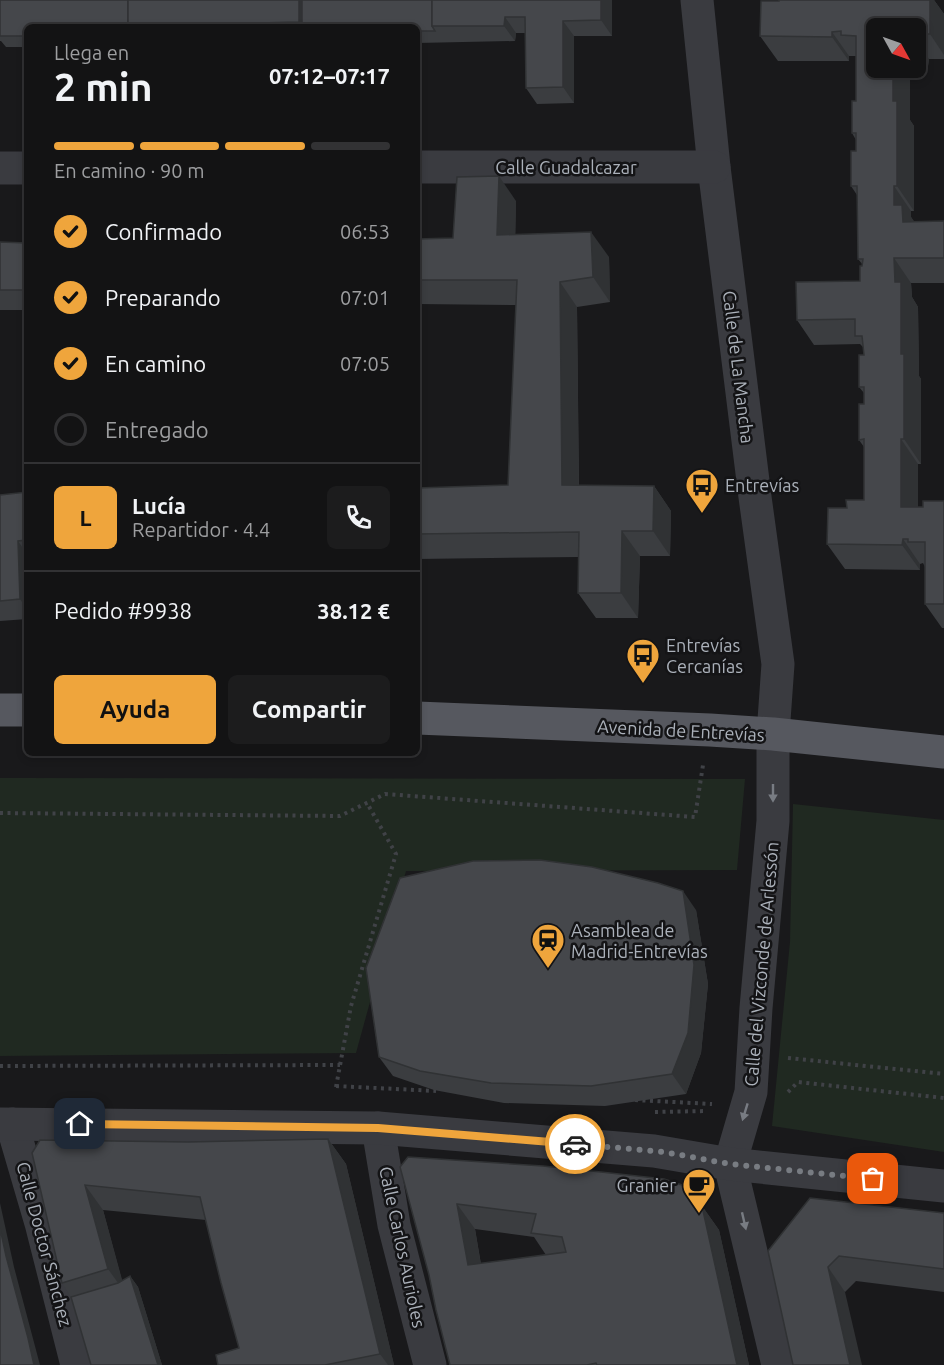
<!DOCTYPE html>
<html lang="es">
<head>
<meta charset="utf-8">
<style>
  :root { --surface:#131314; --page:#1c1c1d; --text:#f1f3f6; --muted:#9d9ea0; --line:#323234; --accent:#efa53c }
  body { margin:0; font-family:Ubuntu,sans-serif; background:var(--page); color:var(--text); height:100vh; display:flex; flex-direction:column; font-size:22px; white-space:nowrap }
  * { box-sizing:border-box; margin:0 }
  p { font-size:20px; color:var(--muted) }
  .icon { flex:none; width:33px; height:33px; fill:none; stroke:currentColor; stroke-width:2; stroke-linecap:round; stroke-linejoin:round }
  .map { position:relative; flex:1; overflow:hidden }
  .sheet { position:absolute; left:24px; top:24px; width:396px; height:732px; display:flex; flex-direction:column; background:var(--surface); border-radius:9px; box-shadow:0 3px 9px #0003,0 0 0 2px var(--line) }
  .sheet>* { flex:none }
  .needle { width:39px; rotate:130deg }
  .tools { position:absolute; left:866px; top:18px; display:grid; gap:12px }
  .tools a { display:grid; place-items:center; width:60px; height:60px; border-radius:9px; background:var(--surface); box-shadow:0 3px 9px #0003,0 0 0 2px var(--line); font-size:30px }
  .pin { position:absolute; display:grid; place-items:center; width:51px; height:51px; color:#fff; margin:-26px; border-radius:12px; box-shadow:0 3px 9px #0006 }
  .courier { position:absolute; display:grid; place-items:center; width:60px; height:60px; margin:-30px; border:4px solid #efa53c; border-radius:50%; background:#fff; color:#222; box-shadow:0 2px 8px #0007 }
  .summary em { font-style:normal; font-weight:700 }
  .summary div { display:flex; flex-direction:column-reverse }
  .summary { display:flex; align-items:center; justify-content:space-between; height:102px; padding:0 30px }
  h1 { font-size:39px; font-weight:700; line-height:45px }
  .bar { display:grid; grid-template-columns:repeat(4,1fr); gap:9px 6px; align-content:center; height:72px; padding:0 30px }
  .bar i { height:8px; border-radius:4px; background:var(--line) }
  .bar .current { background:var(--accent) }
  .bar p { grid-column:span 4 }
  .line { display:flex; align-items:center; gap:15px; padding:0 30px; border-top:2px solid var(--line) }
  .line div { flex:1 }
  .round { display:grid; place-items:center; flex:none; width:63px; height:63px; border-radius:9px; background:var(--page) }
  ol { padding:0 30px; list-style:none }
  li { display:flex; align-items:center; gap:18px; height:66px }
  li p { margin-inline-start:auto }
  li .icon { padding:6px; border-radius:50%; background:var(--accent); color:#111; stroke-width:4 }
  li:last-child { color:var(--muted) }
  li i { width:33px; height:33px; border:3px solid var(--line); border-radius:50% }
  .action { display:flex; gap:12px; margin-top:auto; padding:12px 30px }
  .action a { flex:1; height:69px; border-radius:9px; background:var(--accent); color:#111; font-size:24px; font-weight:700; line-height:69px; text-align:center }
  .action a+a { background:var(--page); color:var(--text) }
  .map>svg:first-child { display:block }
  .green { fill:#202921 }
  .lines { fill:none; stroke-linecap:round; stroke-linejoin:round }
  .path { stroke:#404247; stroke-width:4; stroke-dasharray:3 4.5; stroke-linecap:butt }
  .minor { stroke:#3a3b40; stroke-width:33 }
  .tertiary { stroke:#3a3b40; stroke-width:33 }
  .primary { stroke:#56585f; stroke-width:33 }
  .wall { fill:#3b3d40; fill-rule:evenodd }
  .shaded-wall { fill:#303234 }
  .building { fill:#45474b; stroke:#303234; stroke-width:1.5; fill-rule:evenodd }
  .oneway { fill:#787c83 }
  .done { stroke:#787c82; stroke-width:6; stroke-dasharray:0 10.8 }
  .route { stroke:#efa53c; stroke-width:8 }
  .labels { text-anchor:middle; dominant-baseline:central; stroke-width:5; stroke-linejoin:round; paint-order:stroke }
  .street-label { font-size:18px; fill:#abb1ba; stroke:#141416 }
  .poi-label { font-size:18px; fill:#abb1ba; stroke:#141416; text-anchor:start }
</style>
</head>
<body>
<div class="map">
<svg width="944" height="1365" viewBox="0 0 944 1365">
  <rect width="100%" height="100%" fill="#19191b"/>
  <g class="green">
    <polygon points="0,778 745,779 737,870 406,871 356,1053 0,1056"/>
    <polygon points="793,804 944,820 944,1152 772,1126 790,942"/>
  </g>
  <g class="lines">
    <g class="path">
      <polyline points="0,813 340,816 385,794 695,817 703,765"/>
      <polyline points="788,1058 944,1074"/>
      <polyline points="0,1066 340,1065"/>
      <polyline points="336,1086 436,1091"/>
      <polyline points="336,1087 351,1006 396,854 367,803"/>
      <polyline points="788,1092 798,1082 944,1098"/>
      <polyline points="635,1100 712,1104"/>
      <polyline points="655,1112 707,1111"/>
    </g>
    <g class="minor">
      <polyline points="697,0 714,167 755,497 778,664 773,734 773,821 756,1008 751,1092 730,1164 778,1365"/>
      <polyline points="417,167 714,167"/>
      <polyline points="0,168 27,168"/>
      <polyline points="12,1124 41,1223 77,1365"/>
      <polyline points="378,1128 394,1225 430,1365"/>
    </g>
    <polyline class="tertiary" points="0,1124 378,1128 654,1151 730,1164 944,1186"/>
    <g class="primary">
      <polyline points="0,710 27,710"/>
      <polyline points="417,718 710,730 773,734 944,752"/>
    </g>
  </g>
  <g class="wall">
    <polygon points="0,0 612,0 612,36 574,36 574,103 537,104 526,88 525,33 516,33 515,41 417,43 417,27 27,27 27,47 6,47 1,41 0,41"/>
    <polygon points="779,0 934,0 944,14 944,59 929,59 928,66 915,66 915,28 876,28 910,120 914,126 914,211 911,211 911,217 914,222 944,221 944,283 911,283 912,297 918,307 919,376 921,379 921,464 918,464 918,507 923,507 944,501 944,628 942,628 925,604 925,567 923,563 920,564 920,570 845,569 827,544 847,508 864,500 864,447 859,440 864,404 864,393 859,387 864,355 863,347 860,344 814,345 797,320 860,281 863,265 858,259 857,195 851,186 856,151 856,140 852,133 856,101 856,56 849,56 849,61 778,61 760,36"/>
    <polygon points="516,201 515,235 609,257 610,302 577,307 579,486 654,486 671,511 670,556 640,556 638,618 596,618 578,593 578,557 417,559 417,488 508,485 516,305 417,304 417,239 453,238"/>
    <polygon points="0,242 27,243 27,310 0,310"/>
    <polygon points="27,492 27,619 0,621 0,495"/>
    <polygon points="696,910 708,984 701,1053 686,1094 605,1106 504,1103 434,1090 393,1076 379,1057"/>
    <polygon points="328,1139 346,1164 394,1365 218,1365 239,1348 206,1220 103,1210 122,1281 130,1276 138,1287 162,1365 91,1365 71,1297 62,1283 32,1153 188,1142"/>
    <path d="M400,1167L702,1206L719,1230L749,1365H450L429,1275ZM475,1229L534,1237L546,1255L481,1264Z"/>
    <polygon points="944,1213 944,1292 856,1281 845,1292 768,1251"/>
  </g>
  <g class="shaded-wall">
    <polygon points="299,0 310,0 302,27 299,22"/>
    <polygon points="601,0 612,0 612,36 601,20"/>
    <polygon points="930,0 934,0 944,14 944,55 930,34"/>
    <polygon points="505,17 516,33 515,41 504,26"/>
    <polygon points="563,21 574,36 574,103 563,87"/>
    <polygon points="832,32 849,56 849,61 832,37"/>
    <polygon points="915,40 929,59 928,66 915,47"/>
    <polygon points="893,68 910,68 910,120 914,126 914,211 897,186 893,101"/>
    <polygon points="499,176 516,201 515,260 497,235"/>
    <polygon points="894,186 911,211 911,217 920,229 903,222 894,205"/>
    <polygon points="591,232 609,257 610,302 593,277"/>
    <polygon points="894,258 911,283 912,297 918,307 919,376 921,379 921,464 904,439"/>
    <polygon points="560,282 577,307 579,510 562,485"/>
    <polygon points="901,439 918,464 918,532 901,507"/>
    <polygon points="654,486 671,511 670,556 653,531"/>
    <polygon points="622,531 640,556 638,618 621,593"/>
    <polygon points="903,539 920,564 920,570 902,545"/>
    <polygon points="18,541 27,554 27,609 20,599"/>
    <polygon points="683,891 696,910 708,984 701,1053 686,1094 672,1074"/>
    <polygon points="328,1139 346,1164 394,1365 388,1365 380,1354"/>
    <polygon points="85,1185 103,1210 126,1294 108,1269"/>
    <polygon points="0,1203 14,1267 40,1365 34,1365 6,1256 0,1228"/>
    <polygon points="457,1204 475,1229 485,1290 468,1265"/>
    <polygon points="702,1206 719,1230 749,1365 737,1365"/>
    <polygon points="828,1267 845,1292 862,1365 850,1365"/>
    <polygon points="130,1276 138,1287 162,1365 158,1365"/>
  </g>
  <g class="building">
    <polygon points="0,0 128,0 128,27 27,27 27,36 0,36"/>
    <polygon points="128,0 299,0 299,22 260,23 260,27 128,27"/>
    <polygon points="302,0 432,0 432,26 435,31 417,31 417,27 302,27"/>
    <polygon points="432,0 601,0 601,20 563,21 563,87 526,88 525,17 505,17 504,26 432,26"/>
    <polygon points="779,0 930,0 930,34 915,34 915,28 876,28 876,68 893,68 893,101 897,101 897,186 894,186 894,205 902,205 903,222 944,221 944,258 894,258 895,282 901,282 901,354 904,354 904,439 901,439 901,507 923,507 923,501 944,501 944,604 925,604 925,542 908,542 908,539 903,539 902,545 827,544 828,508 847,508 846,500 864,500 864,439 859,440 859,404 864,404 864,387 859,387 859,355 864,355 862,336 855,336 855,319 797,320 796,282 860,281 860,266 862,266 863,259 858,259 857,186 851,186 851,151 856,151 856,133 852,133 852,101 856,101 856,36 841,35 841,31 832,32 832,37 760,36 761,1 779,1"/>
    <polygon points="499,176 497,235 591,232 593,277 560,282 562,485 654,486 653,531 622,531 621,593 578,593 579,532 417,534 417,488 508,485 517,280 417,280 417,239 453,238 457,177"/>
    <polygon points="0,242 27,243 27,290 0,290"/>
    <polygon points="27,492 27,540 18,541 20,599 0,601 0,495"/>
    <polygon points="540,860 592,867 658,883 683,891 694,965 688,1033 672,1074 591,1086 491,1083 420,1071 379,1057 366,968 400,878 473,861"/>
    <polygon points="328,1139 380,1354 325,1365 218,1365 216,1355 239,1348 221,1283 200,1197 85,1185 108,1269 62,1283 32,1153 40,1140 188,1142"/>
    <path d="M408,1157L543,1166L601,1172L664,1179L685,1186L702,1206L737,1365H597L596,1363L587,1365H450L436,1310L429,1275L400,1167ZM457,1204L536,1214L531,1233L562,1237L566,1252L468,1265Z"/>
    <polygon points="810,1198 944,1213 944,1269 839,1256 828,1267 850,1365 793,1365 768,1251"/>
    <polygon points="0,1228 6,1256 28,1338 34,1365 0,1365"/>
    <polygon points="130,1276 158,1365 91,1365 71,1297 118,1283"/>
  </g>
  <defs><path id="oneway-solid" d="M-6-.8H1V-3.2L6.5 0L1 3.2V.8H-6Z" transform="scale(1.5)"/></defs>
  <g class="oneway">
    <use href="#oneway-solid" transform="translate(773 793) rotate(90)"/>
    <use href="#oneway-solid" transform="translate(745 1112) rotate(107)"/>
    <use href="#oneway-solid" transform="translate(744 1221) rotate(77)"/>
  </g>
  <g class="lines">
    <polyline class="done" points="575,1144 664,1152 730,1164 873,1179"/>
    <polyline class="route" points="80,1124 378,1128 575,1144"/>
  </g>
  <defs>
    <symbol id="bus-pin" viewBox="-11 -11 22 30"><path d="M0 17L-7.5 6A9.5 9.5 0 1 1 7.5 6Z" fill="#efa53c" stroke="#141416"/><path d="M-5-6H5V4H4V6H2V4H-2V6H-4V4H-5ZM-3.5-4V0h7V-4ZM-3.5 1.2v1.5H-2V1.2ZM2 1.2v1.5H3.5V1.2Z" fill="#111"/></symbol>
    <symbol id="station-pin" viewBox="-11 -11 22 30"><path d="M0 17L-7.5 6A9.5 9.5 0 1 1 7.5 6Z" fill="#efa53c" stroke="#141416"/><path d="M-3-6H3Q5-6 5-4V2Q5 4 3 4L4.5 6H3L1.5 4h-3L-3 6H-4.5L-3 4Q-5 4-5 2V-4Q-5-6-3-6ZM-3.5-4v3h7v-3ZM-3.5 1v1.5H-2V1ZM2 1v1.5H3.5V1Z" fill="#111"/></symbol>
    <symbol id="cafe-pin" viewBox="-11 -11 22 30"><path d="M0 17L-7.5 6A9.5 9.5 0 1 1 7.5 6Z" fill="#efa53c" stroke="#141416"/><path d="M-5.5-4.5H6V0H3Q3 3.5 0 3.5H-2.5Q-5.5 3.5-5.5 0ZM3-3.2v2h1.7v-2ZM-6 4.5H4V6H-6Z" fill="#111"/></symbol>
  </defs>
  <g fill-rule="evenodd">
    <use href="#bus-pin" x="683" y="466" width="38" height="52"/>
    <use href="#bus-pin" x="624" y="636" width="38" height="52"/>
    <use href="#station-pin" x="529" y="921" width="38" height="52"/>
    <use href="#cafe-pin" x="680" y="1166" width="38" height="52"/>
  </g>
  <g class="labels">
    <g class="street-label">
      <text x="566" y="167">Calle Guadalcazar</text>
      <text transform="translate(739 367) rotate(83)">Calle de La Mancha</text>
      <text transform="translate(681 730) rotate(3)">Avenida de Entrevías</text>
      <text transform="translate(761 964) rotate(-85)">Calle del Vizconde de Arlessón</text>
      <text transform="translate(45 1244) rotate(75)">Calle Doctor Sánchez</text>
      <text transform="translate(403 1247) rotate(78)">Calle Carlos Aurioles</text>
    </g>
    <g class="poi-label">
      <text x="725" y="485">Entrevías</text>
      <text x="666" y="645">Entrevías<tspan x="666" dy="21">Cercanías</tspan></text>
      <text x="571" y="930">Asamblea de<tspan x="571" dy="21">Madrid-Entrevías</tspan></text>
      <text x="676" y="1185" text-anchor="end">Granier</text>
    </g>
  </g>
</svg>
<div class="tools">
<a><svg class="needle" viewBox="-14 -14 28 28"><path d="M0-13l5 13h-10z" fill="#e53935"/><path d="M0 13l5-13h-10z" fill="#9d9ea0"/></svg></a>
</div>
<div class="pin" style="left:873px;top:1179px;background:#ea580c"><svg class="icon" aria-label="bag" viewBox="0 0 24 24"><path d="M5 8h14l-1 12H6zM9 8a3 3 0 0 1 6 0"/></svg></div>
<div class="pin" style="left:80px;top:1124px;background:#1f2937"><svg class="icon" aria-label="home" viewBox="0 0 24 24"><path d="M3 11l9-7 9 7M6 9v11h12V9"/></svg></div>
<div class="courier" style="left:575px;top:1144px"><svg class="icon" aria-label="car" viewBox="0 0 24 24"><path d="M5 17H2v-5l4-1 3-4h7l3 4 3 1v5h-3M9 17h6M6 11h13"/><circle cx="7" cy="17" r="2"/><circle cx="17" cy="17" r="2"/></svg></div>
<section class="sheet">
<div class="summary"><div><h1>2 min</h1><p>Llega en</p></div><em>07:12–07:17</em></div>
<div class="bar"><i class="current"></i><i class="current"></i><i class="current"></i><i></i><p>En camino · 90 m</p></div>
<ol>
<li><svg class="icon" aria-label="check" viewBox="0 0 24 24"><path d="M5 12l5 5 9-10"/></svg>Confirmado<p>06:53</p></li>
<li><svg class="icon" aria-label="check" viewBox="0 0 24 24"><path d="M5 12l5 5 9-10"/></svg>Preparando<p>07:01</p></li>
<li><svg class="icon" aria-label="check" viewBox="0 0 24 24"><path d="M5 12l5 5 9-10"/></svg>En camino<p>07:05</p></li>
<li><i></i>Entregado</li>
</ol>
<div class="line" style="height:108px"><b class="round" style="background:var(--accent);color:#111">L</b><div><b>Lucía</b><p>Repartidor · 4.4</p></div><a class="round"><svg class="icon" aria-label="phone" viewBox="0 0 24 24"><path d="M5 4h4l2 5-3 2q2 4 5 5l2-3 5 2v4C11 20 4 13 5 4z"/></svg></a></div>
<div class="line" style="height:78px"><div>Pedido #9938</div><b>38.12 €</b></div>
<div class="action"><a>Ayuda</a><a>Compartir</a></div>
</section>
</div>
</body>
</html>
